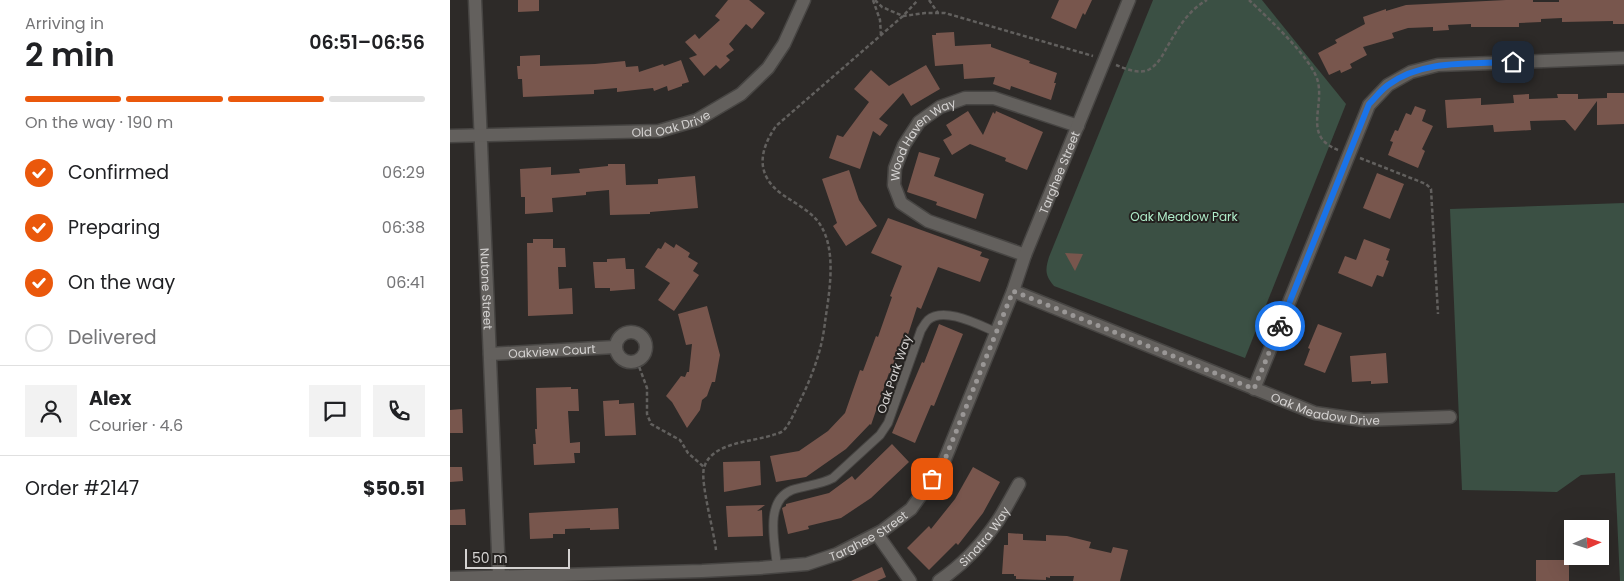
<!DOCTYPE html>
<html lang="en">
<head>
<meta charset="utf-8">
<style>
  :root { --surface:#fff; --page:#f2f2f2; --text:#202124; --muted:#757577; --line:#e0e0e0; --accent:#ea580c }
  body { margin:0; font-family:Poppins,sans-serif; background:var(--page); color:var(--text); height:100vh; display:flex; flex-direction:column; font-size:19px; white-space:nowrap }
  * { box-sizing:border-box; margin:0 }
  p { font-size:16px; color:var(--muted) }
  .icon { flex:none; width:28px; height:28px; fill:none; stroke:currentColor; stroke-width:2; stroke-linecap:round; stroke-linejoin:round }
  .map { position:relative; flex:1; overflow:hidden }
  .panel { display:flex; flex-direction:column; background:var(--surface); width:450px }
  .panel>* { flex:none }
  .needle { width:32px; rotate:87deg }
  .buttons { position:absolute; left:1114px; top:520px; display:grid; gap:10px }
  .buttons a { display:grid; place-items:center; width:45px; height:45px; border-radius:0px; background:var(--surface); box-shadow:0 5px 20px #0002; font-size:25px }
  .scale { position:absolute; left:15px; bottom:12px; width:105px; box-sizing:border-box; padding-left:5px; border:2px solid #d4d2d1; border-top:0; font-size:14px; line-height:18px; white-space:nowrap; color:#d4d2d1; -webkit-text-stroke:4px #24211f; paint-order:stroke }
  .pin { position:absolute; display:grid; place-items:center; width:42px; height:42px; color:#fff; margin:-21px; border-radius:10px; box-shadow:0 2px 8px #0006 }
  .courier { position:absolute; display:grid; place-items:center; width:50px; height:50px; margin:-25px; border:4px solid #1a73e8; border-radius:50%; background:#fff; color:#222; box-shadow:0 1px 6px #0007 }
  .head em { font-style:normal; font-weight:600 }
  .head div { display:flex; flex-direction:column-reverse }
  .head { display:flex; align-items:center; justify-content:space-between; height:85px; padding:0 25px }
  h1 { font-size:32px; font-weight:600; line-height:38px }
  .bar { display:grid; grid-template-columns:repeat(4,1fr); gap:8px 5px; align-content:center; height:60px; padding:0 25px }
  .bar i { height:6px; border-radius:4px; background:var(--line) }
  .bar .current { background:var(--accent) }
  .bar p { grid-column:span 4 }
  .line { display:flex; align-items:center; gap:12px; padding:0 25px; border-top:1px solid var(--line) }
  .line div { flex:1 }
  .round { display:grid; place-items:center; flex:none; width:52px; height:52px; border-radius:0px; background:var(--page) }
  ol { padding:0 25px; list-style:none }
  li { display:flex; align-items:center; gap:15px; height:55px }
  li p { margin-inline-start:auto }
  li .icon { padding:5px; border-radius:50%; background:var(--accent); color:#fff; stroke-width:4 }
  li:last-child { color:var(--muted) }
  li i { width:28px; height:28px; border:2px solid var(--line); border-radius:50% }
  main { display:flex; flex:1; min-height:0 }
  .map>svg:first-child { display:block }
  .green { fill:#3b5044 }
  .building { fill:#78564d }
  .lines { fill:none; stroke-linecap:round; stroke-linejoin:round }
  .lane-casing { stroke:#474543; stroke-width:10 }
  .street-casing { stroke:#474543; stroke-width:15 }
  .path { stroke:#62605e; stroke-width:2.5; stroke-dasharray:4 2.5; stroke-linecap:butt }
  .lane { stroke:#63605d; stroke-width:8 }
  .street { stroke:#63605d; stroke-width:12 }
  .done { stroke:#9a9796; stroke-width:5; stroke-dasharray:0 9 }
  .route { stroke:#1a73e8; stroke-width:6 }
  .labels { text-anchor:middle; dominant-baseline:central; stroke-width:4; stroke-linejoin:round; paint-order:stroke }
  .street-label { font-size:12px; fill:#d4d2d1; stroke:#24211f }
  .park-label { font-size:12px; fill:#afecc9; stroke:#24211f }
</style>
</head>
<body>
<main>
<section class="panel">
<div class="head"><div><h1>2 min</h1><p>Arriving in</p></div><em>06:51–06:56</em></div>
<div class="bar"><i class="current"></i><i class="current"></i><i class="current"></i><i></i><p>On the way · 190 m</p></div>
<ol>
<li><svg class="icon" aria-label="check" viewBox="0 0 24 24"><path d="M5 12l5 5 9-10"/></svg>Confirmed<p>06:29</p></li>
<li><svg class="icon" aria-label="check" viewBox="0 0 24 24"><path d="M5 12l5 5 9-10"/></svg>Preparing<p>06:38</p></li>
<li><svg class="icon" aria-label="check" viewBox="0 0 24 24"><path d="M5 12l5 5 9-10"/></svg>On the way<p>06:41</p></li>
<li><i></i>Delivered</li>
</ol>
<div class="line" style="height:90px"><a class="round"><svg class="icon" aria-label="person" viewBox="0 0 24 24"><circle cx="12" cy="8" r="4"/><path d="M4 21q1-7 8-7t8 7"/></svg></a><div><b>Alex</b><p>Courier · 4.6</p></div><a class="round"><svg class="icon" aria-label="chat" viewBox="0 0 24 24"><path d="M4 5h16v11H9l-5 4z"/></svg></a><a class="round"><svg class="icon" aria-label="phone" viewBox="0 0 24 24"><path d="M5 4h4l2 5-3 2q2 4 5 5l2-3 5 2v4C11 20 4 13 5 4z"/></svg></a></div>
<div class="line" style="height:65px"><div>Order #2147</div><b>$50.51</b></div>
</section>
<div class="map">
<svg width="1174" height="581" viewBox="0 0 1174 581">
  <rect width="100%" height="100%" fill="#2d2a28"/>
  <g class="green">
    <path d="M703,0H812L896,104L795,358L604,286C595,275 595,270 599,257Z"/>
    <polygon points="1174,203 1174,581 1170,581 1165,473 1131,475 1107,492 1012,490 1000,209"/>
  </g>
  <g class="building">
    <polygon points="68,0 89,0 89,11 68,12"/>
    <polygon points="278,0 299,0 315,13 302,29 296,24 279,44 284,50 276,56 280,60 270,69 266,65 254,76 239,58 247,55 235,42 245,34 249,39 270,20 265,16"/>
    <polygon points="609,0 642,0 635,15 633,13 626,29 601,18"/>
    <polygon points="1056,0 1083,0 1083,2 1109,2 1109,0 1174,0 1174,24 1163,24 1163,21 1112,22 1112,18 1091,19 1091,22 1069,23 1069,27 1021,27 1021,24 998,25 999,30 983,31 983,27 958,28 942,33 944,38 913,47 917,55 900,64 902,68 891,73 890,70 879,75 868,53 887,43 885,40 915,24 913,17 936,9 936,11 956,5"/>
    <polygon points="504,32 505,46 541,44 541,47 580,61 579,63 607,73 604,83 606,83 601,100 561,86 560,90 543,84 545,77 514,79 513,64 485,66 482,35 486,35 486,33"/>
    <polygon points="90,55 90,66 145,64 175,61 176,67 188,66 189,72 213,64 214,66 231,60 239,82 232,84 232,86 218,91 217,86 204,91 203,88 167,92 167,88 144,90 144,94 73,97 72,79 68,79 67,66 70,66 70,56"/>
    <polygon points="476,65 490,89 461,106 453,93 429,119 438,125 430,136 423,131 410,169 379,158 387,135 393,137 419,102 404,89 421,70 439,86"/>
    <polygon points="1157,93 1174,93 1174,124 1147,125 1147,101 1125,131 1115,120 1080,121 1081,130 1044,132 1043,125 997,128 995,100 1031,98 1031,105 1064,103 1063,95 1079,94 1079,99 1108,98 1107,94 1128,94 1128,99 1157,98"/>
    <polygon points="965,106 976,110 972,121 983,126 972,149 975,151 968,168 938,155 943,142 940,141 945,130 948,131 956,113 961,115"/>
    <polygon points="518,111 533,135 543,112 545,114 546,111 593,132 577,170 555,161 556,158 520,144 502,155 493,140 502,135 496,125"/>
    <polygon points="469,152 490,158 484,176 534,194 526,219 486,205 487,202 457,192"/>
    <polygon points="158,164 175,164 176,185 208,184 208,179 245,176 248,208 200,212 200,214 160,215 159,190 136,192 136,195 102,198 103,212 75,214 75,197 71,197 70,169 101,167 101,175 130,173 129,169 158,166"/>
    <polygon points="399,170 409,200 427,226 396,246 383,226 387,223 372,179"/>
    <polygon points="927,173 954,184 940,219 913,208"/>
    <polygon points="438,218 532,252 530,256 539,259 530,282 488,267 471,309 467,307 456,341 453,340 441,374 439,373 421,425 420,424 396,449 356,477 326,482 320,456 349,451 378,431 395,413 410,370 413,371 426,336 428,337 442,297 440,296 452,266 421,253"/>
    <polygon points="83,239 103,239 103,248 115,248 116,267 108,267 109,289 122,288 123,314 78,316 77,243 83,243"/>
    <polygon points="914,239 940,249 936,260 939,261 933,277 927,275 922,287 888,273 895,256 906,260"/>
    <polygon points="215,242 224,248 226,244 240,253 238,257 248,263 243,271 249,275 224,311 208,300 220,283 195,267 208,248 211,249"/>
    <polygon points="615,253 633,254 625,271"/>
    <polygon points="175,258 176,269 184,269 185,289 160,291 160,288 145,288 143,262 157,262 157,259"/>
    <polygon points="257,306 270,355 265,382 262,382 257,396 252,400 250,410 237,428 222,402 216,396 231,376 235,377 237,372 239,372 242,344 236,345 228,314"/>
    <polygon points="489,324 513,334 484,406 481,405 465,443 442,433 472,362 474,363"/>
    <polygon points="868,324 892,333 875,373 854,365 860,349 858,348"/>
    <polygon points="936,353 938,383 921,384 921,381 902,382 900,356"/>
    <polygon points="121,387 121,389 128,389 129,411 118,411 120,443 130,442 130,453 124,453 125,463 84,465 83,444 86,444 85,429 87,429 86,388"/>
    <polygon points="169,400 169,404 184,403 186,435 155,436 153,401"/>
    <polygon points="12,409 13,433 0,433 0,410"/>
    <polygon points="442,444 459,462 421,498 391,518 358,526 359,529 338,534 332,508 336,506 336,504 379,493 402,476 405,480"/>
    <polygon points="310,461 311,485 274,492 273,462"/>
    <polygon points="0,467 12,467 13,481 0,482"/>
    <polygon points="523,467 550,482 533,513 508,545 506,543 479,570 457,548 479,526 481,529 505,499"/>
    <polygon points="315,505 307,511 312,510 313,536 278,537 276,506"/>
    <polygon points="168,508 169,529 140,530 140,528 115,529 115,534 103,534 103,538 80,539 79,513"/>
    <polygon points="15,509 16,525 0,525 0,510"/>
    <polygon points="558,533 573,534 573,540 596,541 596,535 617,536 641,542 639,548 661,553 663,547 678,550 670,581 623,581 624,576 600,576 600,578 596,577 596,580 566,579 566,576 564,576 564,574 552,574 554,545 558,545"/>
    <rect x="1086" y="560" width="33" height="21"/>
    <polygon points="432,567 436,577 427,581 401,581"/>
  </g>
  <g class="lines">
    <defs>
      <path id="lane" d="M327,567C325,543 314,501 342,490C356,485 370,485 383,478L430,435L438,423L471,330C473,327 475,323 478,320C494,306 529,325 546,332"/>
      <g id="street">
        <path id="s1" d="M25,0L49,576"/>
        <path id="s2" d="M0,136L209,131L247,120L291,94L318,68L334,44L354,0"/>
        <path id="s3" d="M575,255L478,221L451,203L444,185L445,168L454,145L469,122L490,107L515,98H544L628,126"/>
        <path id="s4" d="M563,291L865,413L913,420L1000,417"/>
        <circle cx="181" cy="347" r="15"/>
        <path id="s5" d="M40,354L165,347"/>
        <polyline points="804,389 919,105 938,85 961,72 988,65 1174,58"/>
        <polyline points="427,534 460,581"/>
        <path id="s6" d="M0,578L252,571L310,568L357,564L387,554L432,531L461,509L493,464L563,291L575,255L679,0"/>
        <path id="s7" d="M489,581C511,566 532,544 547,522C555,510 562,496 569,484"/>
      </g>
    </defs>
    <use href="#lane" class="lane-casing"/>
    <use href="#street" class="street-casing"/>
    <g class="path">
      <polyline points="423,0 430,20 431,35"/>
      <polyline points="425,0 432,7 453,16 475,13 495,13 643,56"/>
      <polyline points="479,0 488,13"/>
      <path d="M799,0C817,17 863,59 868,82C874,109 853,136 888,150"/>
      <path d="M666,65C676,69 690,75 700,69C708,64 713,55 717,47C728,29 737,11 757,0"/>
      <polyline points="910,158 976,184 981,189 988,314"/>
      <polyline points="187,361 197,388 197,414 201,424 230,440 238,453 254,467"/>
      <path d="M266,550C264,531 250,482 254,468C261,442 302,442 323,435C326,434 330,433 333,431C340,424 344,413 348,405C361,379 372,351 375,322C379,294 387,252 371,226C363,212 346,204 333,195C305,175 309,151 326,126L453,16L468,0"/>
    </g>
    <use href="#lane" class="lane"/>
    <use href="#street" class="street"/>
  </g>
  <g class="lines">
    <polyline class="done" points="482,479 493,464 563,291 804,389 830,326"/>
    <path class="route" d="M830,326L919,104C925,98 931,90 938,85C973,59 1021,64 1063,62"/>
  </g>
  <g class="labels">
    <g class="street-label">
      <text stroke="none"><textPath href="#s2" startOffset="222">Old Oak Drive</textPath></text>
      <text stroke="none"><textPath href="#s3" startOffset="212">Wood Haven Way</textPath></text>
      <text stroke="none"><textPath href="#s6" startOffset="845">Targhee Street</textPath></text>
      <text stroke="none"><textPath href="#s1" startOffset="289">Nutone Street</textPath></text>
      <text stroke="none"><textPath href="#s5" startOffset="62">Oakview Court</textPath></text>
      <text transform="translate(444 374) rotate(-71)">Oak Park Way</text>
      <text stroke="none"><textPath href="#s4" startOffset="335">Oak Meadow Drive</textPath></text>
      <text stroke="none"><textPath href="#s6" startOffset="425">Targhee Street</textPath></text>
      <text stroke="none"><textPath href="#s7" startOffset="64">Sinatra Way</textPath></text>
    </g>
    <g class="park-label">
      <text x="734" y="216">Oak Meadow Park</text>
    </g>
  </g>
</svg>
<div class="buttons">
<a><svg class="needle" viewBox="-14 -14 28 28"><path d="M0-13l5 13h-10z" fill="#e53935"/><path d="M0 13l5-13h-10z" fill="#757577"/></svg></a>
</div>
<div class="scale">50 m</div>
<div class="pin" style="left:482px;top:479px;background:#ea580c"><svg class="icon" aria-label="bag" viewBox="0 0 24 24"><path d="M5 8h14l-1 12H6zM9 8a3 3 0 0 1 6 0"/></svg></div>
<div class="pin" style="left:1063px;top:62px;background:#1f2937"><svg class="icon" aria-label="home" viewBox="0 0 24 24"><path d="M3 11l9-7 9 7M6 9v11h12V9"/></svg></div>
<div class="courier" style="left:830px;top:326px"><svg class="icon" aria-label="bike" viewBox="0 0 24 24"><circle cx="6" cy="16" r="4"/><circle cx="18" cy="16" r="4"/><path d="M6 16l4-8h5l3 8M10 8l3 8H6M13 5h3"/></svg></div>
</div>
</main>
</body>
</html>
